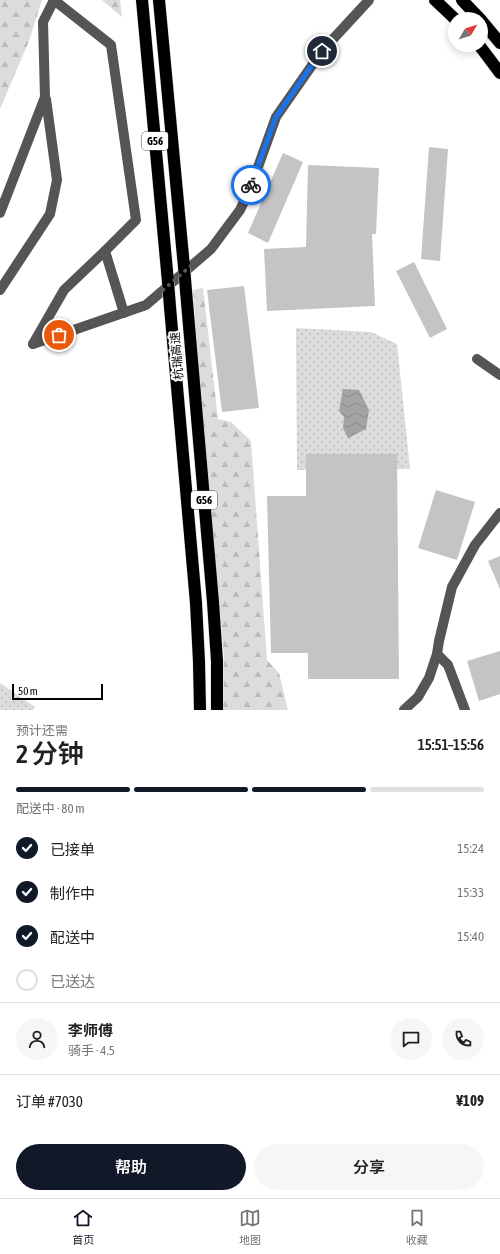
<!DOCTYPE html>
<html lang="zh">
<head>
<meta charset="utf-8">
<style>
  :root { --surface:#fff; --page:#f6f6f6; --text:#202124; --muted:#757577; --line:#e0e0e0; --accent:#111827 }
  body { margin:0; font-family:"Asap Condensed","Noto Sans SC",sans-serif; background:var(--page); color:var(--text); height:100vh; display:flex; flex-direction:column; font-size:15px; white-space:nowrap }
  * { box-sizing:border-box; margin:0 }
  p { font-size:13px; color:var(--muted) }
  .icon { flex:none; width:22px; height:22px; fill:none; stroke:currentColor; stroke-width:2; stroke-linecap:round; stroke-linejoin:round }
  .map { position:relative; height:710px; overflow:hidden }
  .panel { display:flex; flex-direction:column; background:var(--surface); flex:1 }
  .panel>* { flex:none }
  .needle { width:26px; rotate:51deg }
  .buttons { position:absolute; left:448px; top:12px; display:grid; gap:8px }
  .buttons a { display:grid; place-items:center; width:40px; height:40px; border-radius:50%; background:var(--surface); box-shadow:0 2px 10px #0003; font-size:20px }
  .scale { position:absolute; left:12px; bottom:10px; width:91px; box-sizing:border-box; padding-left:4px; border:2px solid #000; border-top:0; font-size:11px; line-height:14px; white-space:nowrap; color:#000; -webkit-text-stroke:3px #fff; paint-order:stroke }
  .pin { position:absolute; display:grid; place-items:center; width:34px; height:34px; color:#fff; margin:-17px; border:2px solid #fff; border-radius:50%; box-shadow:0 1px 4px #0007 }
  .courier { position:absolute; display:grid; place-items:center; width:40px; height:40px; margin:-20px; border:3px solid #1a73e8; border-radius:50%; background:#fff; color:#222; box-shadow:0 1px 5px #0007 }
  .head em { font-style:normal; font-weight:600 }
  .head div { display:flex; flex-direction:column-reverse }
  .head { display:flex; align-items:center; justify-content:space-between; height:68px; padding:0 16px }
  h1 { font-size:26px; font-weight:600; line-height:30px }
  .bar { display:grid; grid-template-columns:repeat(4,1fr); gap:6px 4px; align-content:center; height:48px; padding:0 16px }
  .bar i { height:5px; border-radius:3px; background:var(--line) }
  .bar .on { background:var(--accent) }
  .bar p { grid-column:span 4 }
  .line { display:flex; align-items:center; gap:10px; padding:0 16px; border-top:1px solid var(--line) }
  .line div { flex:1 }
  .round { display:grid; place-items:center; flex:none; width:42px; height:42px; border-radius:21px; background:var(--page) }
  ol { padding:0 16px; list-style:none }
  li { display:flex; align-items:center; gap:12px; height:44px }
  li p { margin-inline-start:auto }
  li .icon { padding:4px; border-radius:50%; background:var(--accent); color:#fff; stroke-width:4 }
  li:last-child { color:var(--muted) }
  li i { width:22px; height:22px; border:2px solid var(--line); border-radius:50% }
  .cta { display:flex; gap:8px; margin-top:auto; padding:8px 16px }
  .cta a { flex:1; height:46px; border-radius:24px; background:var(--accent); color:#fff; font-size:16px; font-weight:600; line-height:46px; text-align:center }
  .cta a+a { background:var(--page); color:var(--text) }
  .tab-bar { display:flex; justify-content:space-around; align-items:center; height:56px; border-top:1px solid var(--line); background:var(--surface); font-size:11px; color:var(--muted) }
  .tab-bar a { display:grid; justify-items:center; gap:2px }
  .tab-bar .on { color:var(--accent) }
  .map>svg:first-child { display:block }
  .grass { fill:url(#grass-dots) }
  .forest { fill:url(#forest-firs) }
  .water { fill:url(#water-waves) }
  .building { fill:#c4c4c4 }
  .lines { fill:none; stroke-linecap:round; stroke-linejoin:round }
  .highway-casing { stroke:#dbdbdb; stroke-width:13 }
  .minor { stroke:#555; stroke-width:10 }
  .highway { stroke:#000; stroke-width:12 }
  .highway-bridge-casing { stroke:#dbdbdb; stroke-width:13; stroke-linecap:butt }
  .highway-bridge { stroke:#000; stroke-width:12 }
  .done { stroke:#595959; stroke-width:4; stroke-dasharray:0 7.2 }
  .route { stroke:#1a73e8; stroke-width:5 }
  .labels { text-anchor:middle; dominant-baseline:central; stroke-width:4; stroke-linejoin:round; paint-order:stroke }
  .shield { fill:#fff; stroke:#4c4c4c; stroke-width:1 }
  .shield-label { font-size:11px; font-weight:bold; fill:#000 }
  .street-label { font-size:12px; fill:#000; stroke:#fff }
</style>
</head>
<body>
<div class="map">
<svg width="500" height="710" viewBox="0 0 500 710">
  <defs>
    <pattern id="grass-dots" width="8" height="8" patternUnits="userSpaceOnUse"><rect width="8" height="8" fill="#dcdcdc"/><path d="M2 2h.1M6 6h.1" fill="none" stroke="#bbb" stroke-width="1.8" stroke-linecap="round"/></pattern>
    <pattern id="forest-firs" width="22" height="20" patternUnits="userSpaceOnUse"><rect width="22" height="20" fill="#dcdcdc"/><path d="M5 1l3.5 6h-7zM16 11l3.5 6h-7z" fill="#bbb"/></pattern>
    <pattern id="water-waves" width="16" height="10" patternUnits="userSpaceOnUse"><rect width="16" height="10" fill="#a3a3a3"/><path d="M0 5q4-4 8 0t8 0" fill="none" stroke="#8b8b8b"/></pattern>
  </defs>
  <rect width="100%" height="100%" fill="#fff"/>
  <g class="grass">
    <polygon points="296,328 371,332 397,344 410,469 297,470"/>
    <polygon points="0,683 35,707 33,710 0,710"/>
  </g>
  <g class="forest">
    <polygon points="0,0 42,0 29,41 0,109"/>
    <polygon points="102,0 120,0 122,17"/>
    <polygon points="203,288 218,419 231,422 251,441 267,660 279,673 288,710 223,710 224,657 218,588 207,490 193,290"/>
  </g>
  <polygon class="water" points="343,389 359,390 369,410 366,429 348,438 343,428 344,417 339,411"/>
  <g class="building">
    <polygon points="429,147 448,149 440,261 421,259"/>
    <polygon points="283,153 303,162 268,243 248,233"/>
    <polygon points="308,165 379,168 376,234 372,234 375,306 267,311 264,249 306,247"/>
    <polygon points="414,262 447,329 430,338 396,271"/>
    <polygon points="244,286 259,408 222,412 207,290"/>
    <polygon points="306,454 397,454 399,679 308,679 308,653 271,653 267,496 306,496"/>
    <polygon points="436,490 475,502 457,560 418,548"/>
    <polygon points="500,556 500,589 488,561"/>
    <polygon points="500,651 500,694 479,701 467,661"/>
  </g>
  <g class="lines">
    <defs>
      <g id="highway">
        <polyline points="142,0 168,282"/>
        <polyline points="159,0 184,267"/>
        <polyline points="435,0 455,19"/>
        <polyline points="462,0 480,19"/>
        <polyline points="481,20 500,43"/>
        <polyline points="479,45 500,73"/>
        <polyline points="186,291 213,602 217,661 217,710"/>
        <polyline points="170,307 196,603 199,662 200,710"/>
      </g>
    </defs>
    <use href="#highway" class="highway-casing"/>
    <g class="minor">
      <polyline points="0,213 45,97 43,22 54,0 111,45 136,220 105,251 124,313"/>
      <polyline points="0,290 50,214 57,180 46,99"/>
      <polyline points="33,344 146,305 211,249 240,210 250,189 276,117 322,51 369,0"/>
      <polyline points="33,344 64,290 105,251"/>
      <polyline points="477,359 500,375"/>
      <polyline points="437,654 448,665 465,710"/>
      <polyline points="404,710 418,697 429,678 437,654 439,641 452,587 475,545 500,513"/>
    </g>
    <use href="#highway" class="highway"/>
    <defs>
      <g id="highway-bridge">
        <polyline points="184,267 186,291"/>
        <polyline points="168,282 170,307"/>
      </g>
    </defs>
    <use href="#highway-bridge" class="highway-bridge-casing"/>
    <use href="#highway-bridge" class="highway-bridge"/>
  </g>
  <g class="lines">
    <polyline class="done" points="59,335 146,305 210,249 240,210 251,185"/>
    <polyline class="route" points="251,185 276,117 322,51"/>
  </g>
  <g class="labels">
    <g class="shield">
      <rect x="142" y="132" width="26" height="18" rx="3"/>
      <rect x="191" y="491" width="26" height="18" rx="3"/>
    </g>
    <g class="shield-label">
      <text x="155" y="141">G56</text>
      <text x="204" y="500">G56</text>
    </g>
    <g class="street-label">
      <text transform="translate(177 356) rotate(-95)">杭瑞高速</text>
    </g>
  </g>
</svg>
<div class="buttons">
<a><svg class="needle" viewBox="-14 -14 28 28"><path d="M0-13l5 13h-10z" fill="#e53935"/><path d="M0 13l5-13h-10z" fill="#757577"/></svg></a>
</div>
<div class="scale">50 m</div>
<div class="pin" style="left:59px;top:335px;background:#ea580c"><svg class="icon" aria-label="bag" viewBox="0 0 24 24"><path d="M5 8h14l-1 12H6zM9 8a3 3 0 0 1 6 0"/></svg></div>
<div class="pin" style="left:322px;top:51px;background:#1f2937"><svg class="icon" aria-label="home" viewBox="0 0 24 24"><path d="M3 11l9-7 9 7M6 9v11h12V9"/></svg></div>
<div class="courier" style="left:251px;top:185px"><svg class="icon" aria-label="bike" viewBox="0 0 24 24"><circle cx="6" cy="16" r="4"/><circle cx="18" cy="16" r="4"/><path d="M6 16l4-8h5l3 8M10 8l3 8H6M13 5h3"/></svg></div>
</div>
<section class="panel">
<div class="head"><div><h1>2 分钟</h1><p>预计还需</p></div><em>15:51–15:56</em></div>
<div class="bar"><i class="on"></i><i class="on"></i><i class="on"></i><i></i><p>配送中 · 80 m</p></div>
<ol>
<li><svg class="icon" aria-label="check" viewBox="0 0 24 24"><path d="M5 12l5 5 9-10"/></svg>已接单<p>15:24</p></li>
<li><svg class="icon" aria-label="check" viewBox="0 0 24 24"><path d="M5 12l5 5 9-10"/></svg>制作中<p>15:33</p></li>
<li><svg class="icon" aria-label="check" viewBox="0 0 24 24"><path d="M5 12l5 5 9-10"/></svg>配送中<p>15:40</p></li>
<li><i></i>已送达</li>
</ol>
<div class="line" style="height:72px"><a class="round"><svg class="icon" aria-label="person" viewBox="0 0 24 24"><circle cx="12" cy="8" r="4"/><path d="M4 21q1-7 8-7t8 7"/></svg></a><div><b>李师傅</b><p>骑手 · 4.5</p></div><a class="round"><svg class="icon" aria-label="chat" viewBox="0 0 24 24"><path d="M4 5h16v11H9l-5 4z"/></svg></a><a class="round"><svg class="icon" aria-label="phone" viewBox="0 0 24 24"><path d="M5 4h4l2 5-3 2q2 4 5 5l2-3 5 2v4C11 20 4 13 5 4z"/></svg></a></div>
<div class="line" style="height:52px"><div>订单 #7030</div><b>¥109</b></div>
<div class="cta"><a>帮助</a><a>分享</a></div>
</section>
<nav class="tab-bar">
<a class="on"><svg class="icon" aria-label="home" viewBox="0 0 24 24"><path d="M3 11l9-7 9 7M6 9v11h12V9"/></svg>首页</a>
<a><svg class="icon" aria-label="map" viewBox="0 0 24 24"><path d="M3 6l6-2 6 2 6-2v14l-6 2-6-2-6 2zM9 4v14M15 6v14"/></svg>地图</a>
<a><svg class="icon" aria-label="saved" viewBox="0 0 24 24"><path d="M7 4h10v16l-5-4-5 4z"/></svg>收藏</a>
</nav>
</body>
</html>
